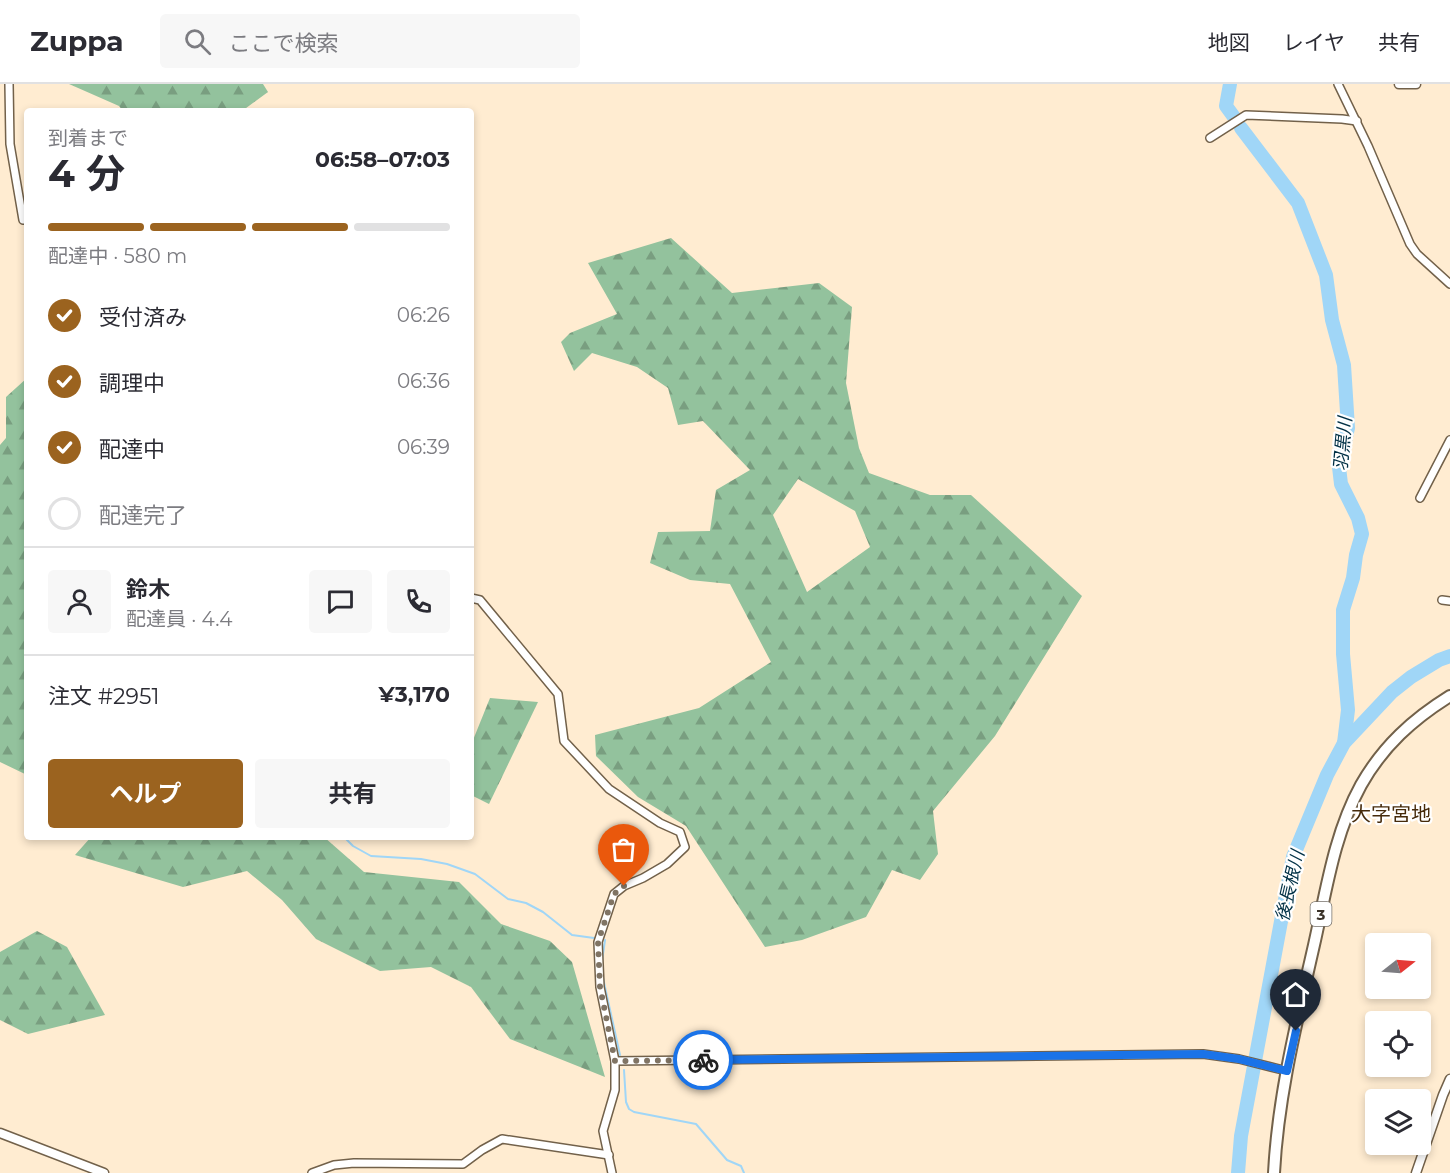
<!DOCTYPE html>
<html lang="ja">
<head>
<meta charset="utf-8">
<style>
  :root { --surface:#fff; --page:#f7f7f7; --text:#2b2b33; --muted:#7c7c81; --line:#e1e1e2; --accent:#9b631f }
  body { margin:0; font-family:Montserrat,"Noto Sans JP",sans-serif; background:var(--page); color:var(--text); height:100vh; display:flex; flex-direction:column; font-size:22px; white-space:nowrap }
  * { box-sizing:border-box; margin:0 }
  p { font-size:20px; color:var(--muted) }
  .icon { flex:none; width:33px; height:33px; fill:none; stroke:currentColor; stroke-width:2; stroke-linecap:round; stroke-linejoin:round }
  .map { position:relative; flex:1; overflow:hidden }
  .panel { position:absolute; left:24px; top:24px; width:450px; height:732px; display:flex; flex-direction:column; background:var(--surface); border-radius:6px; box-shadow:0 3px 9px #0003 }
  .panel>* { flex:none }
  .needle { width:39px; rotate:73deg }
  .controls { position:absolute; left:1365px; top:849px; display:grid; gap:12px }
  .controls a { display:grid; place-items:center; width:66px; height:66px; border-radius:6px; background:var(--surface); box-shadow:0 3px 9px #0003; font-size:30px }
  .pin { position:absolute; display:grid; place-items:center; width:51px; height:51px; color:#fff; margin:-62px -26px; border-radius:50% 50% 50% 0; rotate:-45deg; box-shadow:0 0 6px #0007 }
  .pin .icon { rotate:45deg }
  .courier { position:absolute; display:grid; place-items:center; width:60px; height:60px; margin:-30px; border:4px solid #1a73e8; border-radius:50%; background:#fff; color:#222; box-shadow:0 2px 8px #0007 }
  .head em { font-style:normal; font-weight:700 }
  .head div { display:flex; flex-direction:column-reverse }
  .head { display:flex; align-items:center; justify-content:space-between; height:102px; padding:0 24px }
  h1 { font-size:39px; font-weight:700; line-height:45px }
  .bar { display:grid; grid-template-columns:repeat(4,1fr); gap:9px 6px; align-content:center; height:72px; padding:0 24px }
  .bar i { height:8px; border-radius:4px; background:var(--line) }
  .bar .on { background:var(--accent) }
  .bar p { grid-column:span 4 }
  .line { display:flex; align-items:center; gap:15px; padding:0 24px; border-top:2px solid var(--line) }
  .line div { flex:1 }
  .round { display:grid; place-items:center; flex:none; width:63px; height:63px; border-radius:6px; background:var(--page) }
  ol { padding:0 24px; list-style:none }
  li { display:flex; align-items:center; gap:18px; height:66px }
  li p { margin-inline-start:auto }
  li .icon { padding:6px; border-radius:50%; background:var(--accent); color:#fff; stroke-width:4 }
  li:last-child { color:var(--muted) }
  li i { width:33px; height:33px; border:3px solid var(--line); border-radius:50% }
  .primary-button { display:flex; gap:12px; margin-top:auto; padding:12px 24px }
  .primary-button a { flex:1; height:69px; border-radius:6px; background:var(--accent); color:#fff; font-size:24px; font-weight:700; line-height:69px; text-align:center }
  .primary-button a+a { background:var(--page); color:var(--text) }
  header { display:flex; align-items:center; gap:36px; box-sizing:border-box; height:84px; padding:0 30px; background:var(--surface); border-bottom:2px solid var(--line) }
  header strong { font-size:28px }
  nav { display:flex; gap:33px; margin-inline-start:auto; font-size:21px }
  .search { width:420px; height:54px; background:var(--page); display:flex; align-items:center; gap:15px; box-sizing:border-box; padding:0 21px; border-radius:6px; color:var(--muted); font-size:22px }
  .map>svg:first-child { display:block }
  .forest { fill:url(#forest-firs); fill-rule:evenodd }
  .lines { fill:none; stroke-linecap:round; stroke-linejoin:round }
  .stream { stroke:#a0d6f7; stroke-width:2 }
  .river { stroke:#a0d6f7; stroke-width:14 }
  .minor-casing { stroke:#72614a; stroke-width:10 }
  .tertiary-casing { stroke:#72614a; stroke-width:11 }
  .primary-casing { stroke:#72614a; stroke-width:14 }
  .minor { stroke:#fff; stroke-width:7 }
  .tertiary { stroke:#fff; stroke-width:8 }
  .primary { stroke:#fff; stroke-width:10 }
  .done { stroke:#807464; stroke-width:6; stroke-dasharray:0 10.8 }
  .route { stroke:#1a73e8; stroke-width:8 }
  .labels { text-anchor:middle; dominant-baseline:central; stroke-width:4.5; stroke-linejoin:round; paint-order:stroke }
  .shield { fill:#fff; stroke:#767069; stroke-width:1.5 }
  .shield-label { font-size:15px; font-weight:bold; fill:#3b3329 }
  .water-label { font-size:18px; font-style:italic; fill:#013045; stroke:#fff }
  .quarter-label { font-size:20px; fill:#462b0b; stroke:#fff }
</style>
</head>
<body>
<header>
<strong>Zuppa</strong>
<div class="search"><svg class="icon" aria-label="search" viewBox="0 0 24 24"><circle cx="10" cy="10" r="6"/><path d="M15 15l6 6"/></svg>ここで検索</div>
<nav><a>地図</a><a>レイヤ</a><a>共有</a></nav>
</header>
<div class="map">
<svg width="1450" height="1089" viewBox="0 0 1450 1089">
  <defs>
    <pattern id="forest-firs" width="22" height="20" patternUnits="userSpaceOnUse" patternTransform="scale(1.5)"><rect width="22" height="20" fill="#93c29d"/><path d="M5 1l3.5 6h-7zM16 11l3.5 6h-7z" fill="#799e80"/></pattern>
  </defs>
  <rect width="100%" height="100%" fill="#ffecd1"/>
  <g class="forest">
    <polygon points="69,0 263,0 268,8 242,27 123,27 119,22"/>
    <path d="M671,154L732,209L819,199L852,223L846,299L859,364L869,389L930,411H971L1082,512L995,652L933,727L938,770L920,796L892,786L866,833L802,856L765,863L686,742L638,713L596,672L595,651L699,624L771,578L730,500L690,496L650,479L658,448L710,447L716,406L750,386L703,337L678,341L668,304L637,283L592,269L574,287L561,258L570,249L617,230L588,179ZM798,395L855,427L870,463L807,508L773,431Z"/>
    <polygon points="27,294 27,691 0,678 0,361 6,354 6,313"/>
    <polygon points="490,614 538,618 489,720 471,711 471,661"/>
    <polygon points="91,753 324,753 364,788 459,798 501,840 550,857 572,878 605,993 510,955 471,903 431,883 380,887 316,855 282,816 247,787 183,803 75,771"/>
    <polygon points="37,847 67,863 105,931 28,950 0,936 0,868"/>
  </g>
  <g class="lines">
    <g class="stream">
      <polyline points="344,753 353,762 371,772 421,775 447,780 475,790 508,815 526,819 543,828 572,851 594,854"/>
      <polyline points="602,877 605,856"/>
      <polyline points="603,894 620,971"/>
      <polyline points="624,986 626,1018 629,1025 634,1028 696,1040 727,1076 741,1082 744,1089"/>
    </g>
    <g class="river">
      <polyline points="1230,0 1226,22 1234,33"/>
      <polyline points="1241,44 1298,119 1326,191 1332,236 1344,281 1348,344 1339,383 1341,400 1358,434 1362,450 1356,471 1353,494 1343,526 1343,570 1348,626 1344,659"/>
      <polyline points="1238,1089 1241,1052 1293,773 1327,691 1344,659 1392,608 1411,593 1439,576 1450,572"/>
    </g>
    <defs>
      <g id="minor">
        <polyline points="9,0 10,60 23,136 27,135"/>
        <polyline points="1338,0 1368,62 1410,160 1417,170 1450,200"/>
        <polyline points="1210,54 1246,31 1342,35 1357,37"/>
        <polyline points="1420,414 1450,356"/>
        <polyline points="471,514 480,516 558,610 564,657 609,705 660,739 680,748 685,763 667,780 643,794 624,802 614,810 598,858 600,903 615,977 615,1006 603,1047 612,1089"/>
        <polyline points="1442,516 1450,517"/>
        <polyline points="615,977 1203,970 1239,975 1287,987"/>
        <polyline points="312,1089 334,1081 354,1079 463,1080 482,1066 502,1055 609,1071"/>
      </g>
      <g id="tertiary">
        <polyline points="1399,0 1416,0"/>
        <polyline points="0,1049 104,1089"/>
        <polyline points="1416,1089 1443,1011 1450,995"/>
      </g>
      <path id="primary" d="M1274,1089C1278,1012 1297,936 1314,861C1326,808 1334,750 1361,701C1383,662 1413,635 1450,612"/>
    </defs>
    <use href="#minor" class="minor-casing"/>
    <use href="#tertiary" class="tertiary-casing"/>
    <use href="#primary" class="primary-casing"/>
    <use href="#minor" class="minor"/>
    <use href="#tertiary" class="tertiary"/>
    <use href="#primary" class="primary"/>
  </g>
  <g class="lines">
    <polyline class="done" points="624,802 614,810 598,858 600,903 615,977 703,976"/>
    <polyline class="route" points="703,976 1203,970 1239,975 1287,987 1296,947"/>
  </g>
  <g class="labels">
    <rect class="shield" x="1310.5" y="818" width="21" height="24" rx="4.5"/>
    <g class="shield-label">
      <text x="1321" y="830">3</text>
    </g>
    <g class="water-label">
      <text transform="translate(1343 360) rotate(-85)">羽黒川</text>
      <text transform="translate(1290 802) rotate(-77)">後長根川</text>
    </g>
    <g class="quarter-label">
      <text x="1391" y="730">大字宮地</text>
    </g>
  </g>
</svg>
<div class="controls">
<a><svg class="needle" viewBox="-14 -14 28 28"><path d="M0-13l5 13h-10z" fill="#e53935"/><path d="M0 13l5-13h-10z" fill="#7c7c81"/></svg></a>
<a><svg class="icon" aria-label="locate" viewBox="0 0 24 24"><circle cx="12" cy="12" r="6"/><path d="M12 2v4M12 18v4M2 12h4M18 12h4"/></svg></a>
<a><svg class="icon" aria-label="layers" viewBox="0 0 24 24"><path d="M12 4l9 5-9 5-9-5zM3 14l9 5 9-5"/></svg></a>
</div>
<div class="pin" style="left:624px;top:802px;background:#ea580c"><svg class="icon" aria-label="bag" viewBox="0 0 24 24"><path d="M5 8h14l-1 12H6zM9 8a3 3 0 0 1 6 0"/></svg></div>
<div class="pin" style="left:1296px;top:947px;background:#1f2937"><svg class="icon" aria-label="home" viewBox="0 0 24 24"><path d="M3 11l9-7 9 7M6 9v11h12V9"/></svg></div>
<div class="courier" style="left:703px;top:976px"><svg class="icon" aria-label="bike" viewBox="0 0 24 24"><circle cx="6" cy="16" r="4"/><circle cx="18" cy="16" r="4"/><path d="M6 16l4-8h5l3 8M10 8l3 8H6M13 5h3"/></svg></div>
<section class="panel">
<div class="head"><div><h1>4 分</h1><p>到着まで</p></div><em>06:58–07:03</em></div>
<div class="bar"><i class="on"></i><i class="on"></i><i class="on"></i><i></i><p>配達中 · 580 m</p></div>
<ol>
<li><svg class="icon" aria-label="check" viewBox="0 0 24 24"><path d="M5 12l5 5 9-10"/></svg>受付済み<p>06:26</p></li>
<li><svg class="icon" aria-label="check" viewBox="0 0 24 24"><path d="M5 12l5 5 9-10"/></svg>調理中<p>06:36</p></li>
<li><svg class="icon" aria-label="check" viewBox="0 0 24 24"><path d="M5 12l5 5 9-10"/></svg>配達中<p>06:39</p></li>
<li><i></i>配達完了</li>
</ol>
<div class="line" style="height:108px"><a class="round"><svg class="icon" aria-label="person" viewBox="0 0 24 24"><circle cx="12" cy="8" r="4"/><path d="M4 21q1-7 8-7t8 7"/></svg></a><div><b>鈴木</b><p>配達員 · 4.4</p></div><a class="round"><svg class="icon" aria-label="chat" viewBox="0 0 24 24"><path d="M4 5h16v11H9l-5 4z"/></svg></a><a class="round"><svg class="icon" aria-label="phone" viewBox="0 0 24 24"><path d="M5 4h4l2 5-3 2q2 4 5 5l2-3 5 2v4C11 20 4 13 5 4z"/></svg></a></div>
<div class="line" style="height:78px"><div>注文 #2951</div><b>¥3,170</b></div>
<div class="primary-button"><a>ヘルプ</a><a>共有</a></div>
</section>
</div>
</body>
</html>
